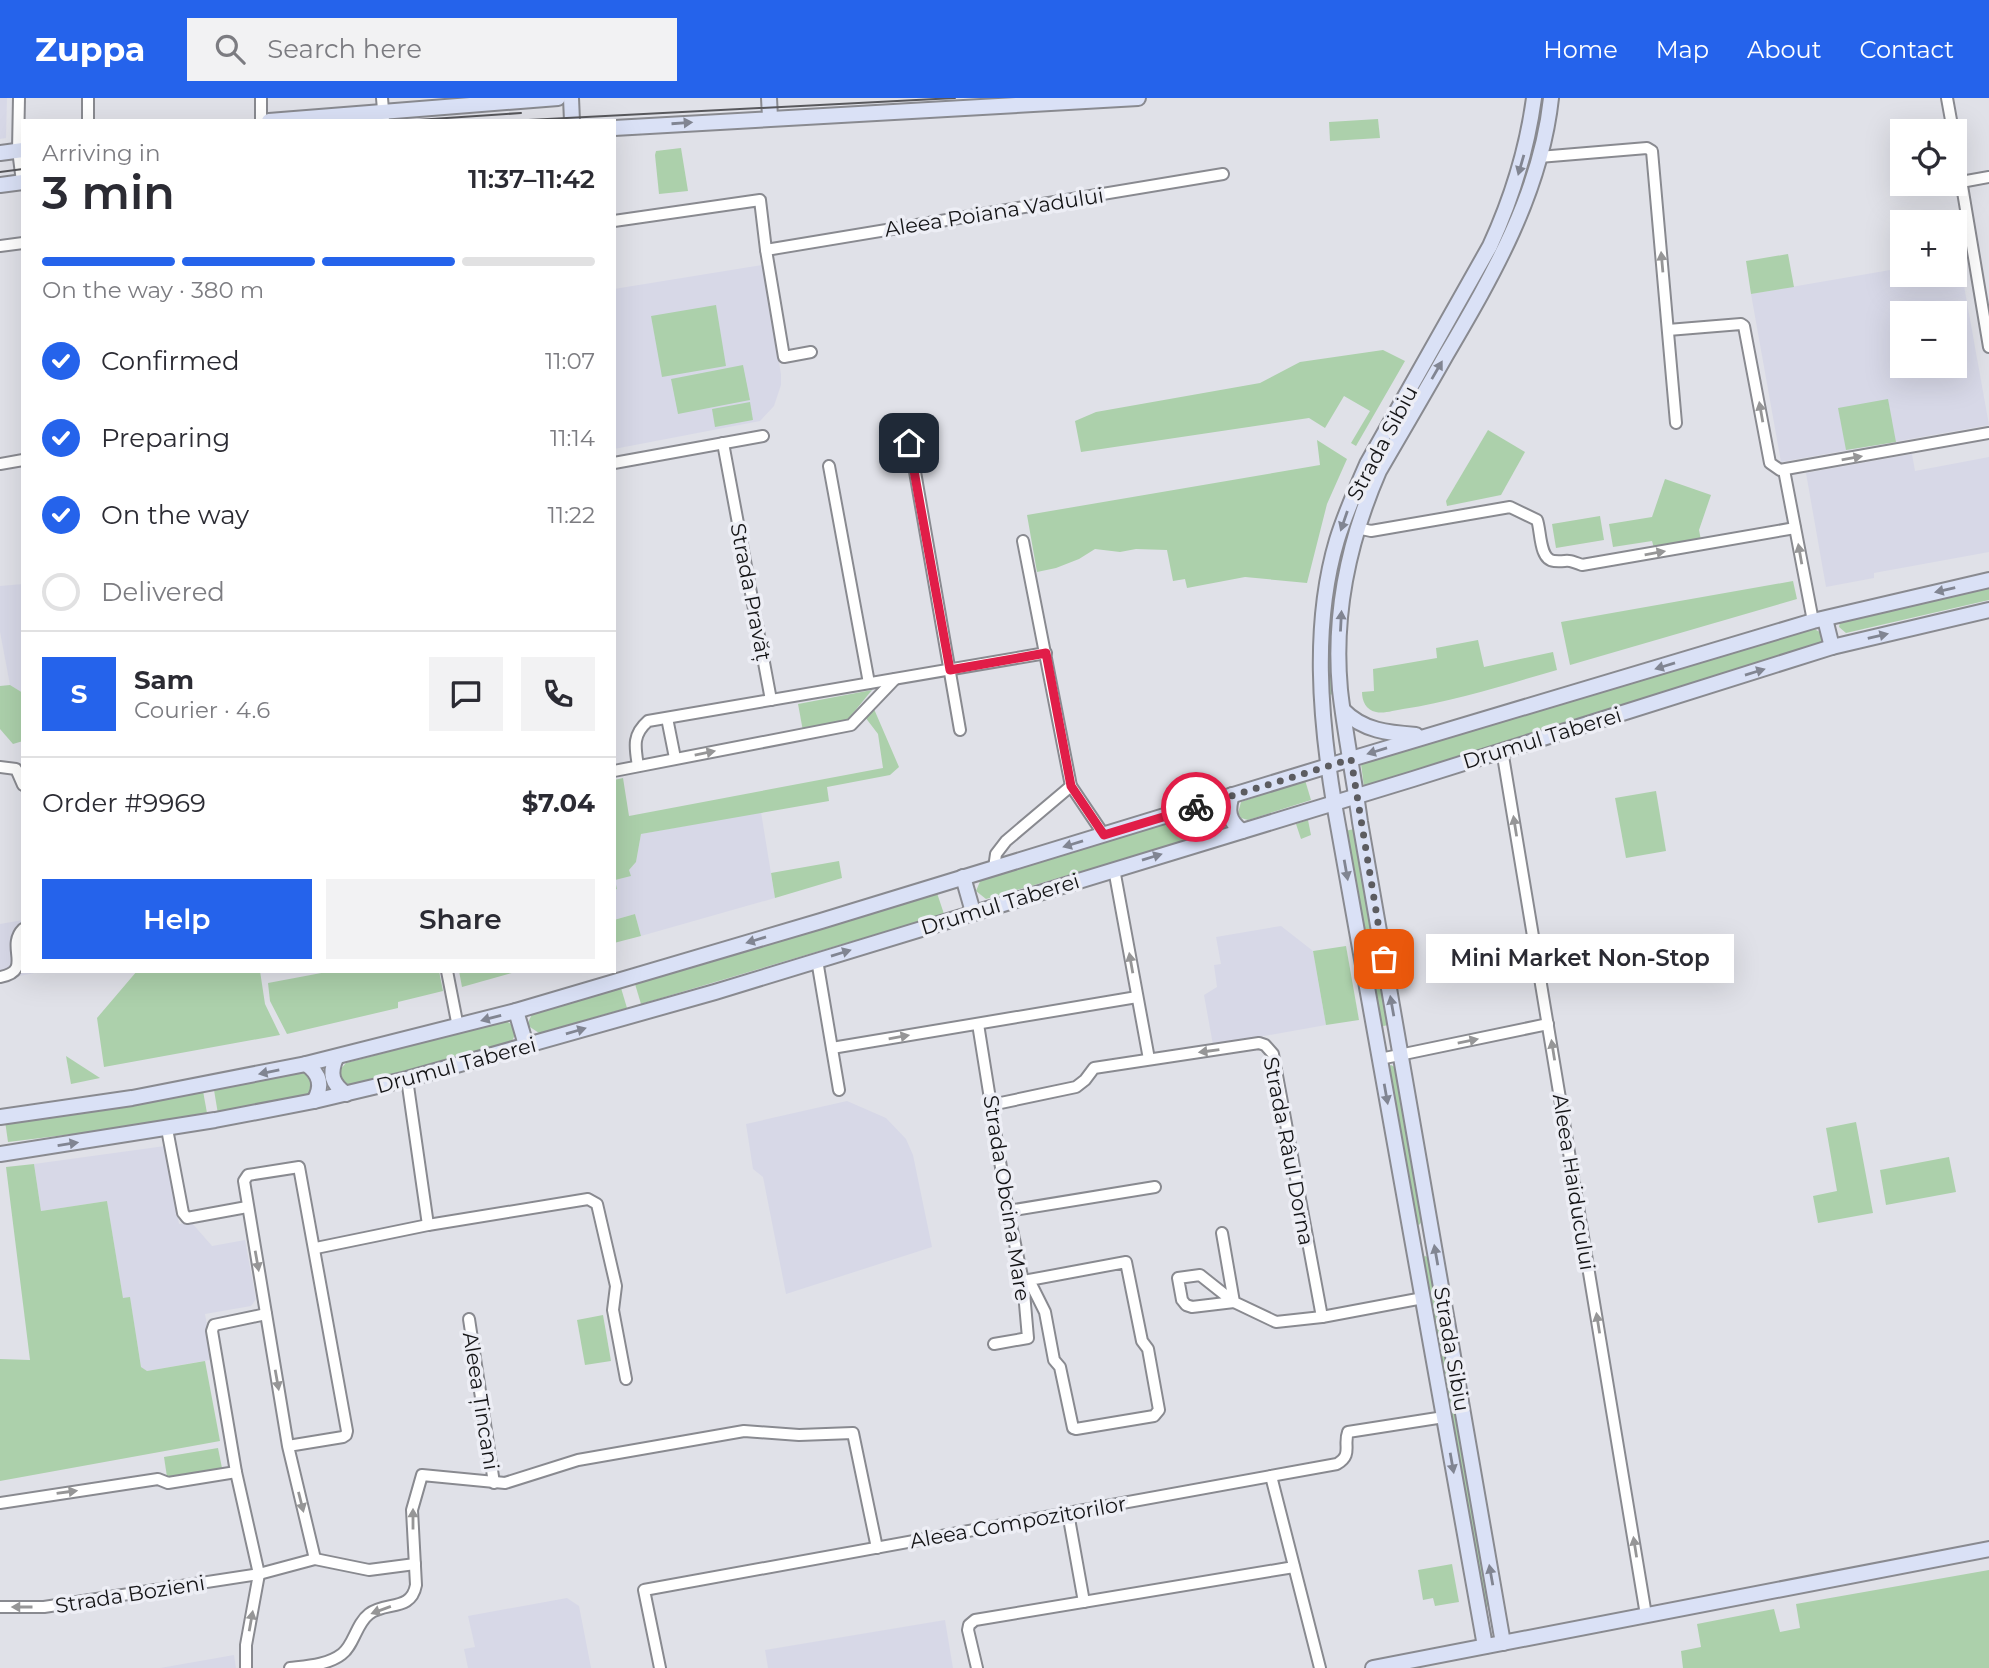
<!DOCTYPE html>
<html lang="en">
<head>
<meta charset="utf-8">
<style>
  :root { --surface:#fff; --page:#f2f2f3; --text:#2b2b33; --muted:#7c7c81; --line:#e1e1e2; --accent:#2563eb }
  body { margin:0; font-family:Montserrat,sans-serif; background:var(--page); color:var(--text); height:100vh; display:flex; flex-direction:column; font-size:26px; white-space:nowrap }
  * { box-sizing:border-box; margin:0 }
  p { font-size:23px; color:var(--muted) }
  .icon { flex:none; width:38px; height:38px; fill:none; stroke:currentColor; stroke-width:2; stroke-linecap:round; stroke-linejoin:round }
  .map { position:relative; flex:1; overflow:hidden }
  .sheet { position:absolute; left:21px; top:21px; width:595px; height:854px; display:flex; flex-direction:column; background:var(--surface); border-radius:0px; box-shadow:0 7px 28px #0002 }
  .sheet>* { flex:none }
  .controls { position:absolute; left:1890px; top:21px; display:grid; gap:14px }
  .controls a { display:grid; place-items:center; width:77px; height:77px; border-radius:0px; background:var(--surface); box-shadow:0 7px 28px #0002; font-size:35px }
  .pin { position:absolute; display:grid; place-items:center; width:60px; height:60px; color:#fff; margin:-30px; border-radius:14px; box-shadow:0 4px 10px #0006 }
  .courier { position:absolute; display:grid; place-items:center; width:70px; height:70px; margin:-35px; border:5px solid #e11d48; border-radius:50%; background:#fff; color:#222; box-shadow:0 2px 9px #0007 }
  .bubble { position:absolute; height:49px; border-radius:0px; background:var(--surface); box-shadow:0 7px 28px #0002; font-size:23px; font-weight:600; line-height:49px; text-align:center }
  .overview em { font-style:normal; font-weight:600 }
  .overview div { display:flex; flex-direction:column-reverse }
  .overview { display:flex; align-items:center; justify-content:space-between; height:119px; padding:0 21px }
  h1 { font-size:46px; font-weight:600; line-height:52px }
  .bar { display:grid; grid-template-columns:repeat(4,1fr); gap:10px 7px; align-content:center; height:84px; padding:0 21px }
  .bar i { height:9px; border-radius:5px; background:var(--line) }
  .bar .current { background:var(--accent) }
  .bar p { grid-column:span 4 }
  .line { display:flex; align-items:center; gap:18px; padding:0 21px; border-top:2px solid var(--line) }
  .line div { flex:1 }
  .round { display:grid; place-items:center; flex:none; width:74px; height:74px; border-radius:0px; background:var(--page) }
  ol { padding:0 21px; list-style:none }
  li { display:flex; align-items:center; gap:21px; height:77px }
  li p { margin-inline-start:auto }
  li .icon { padding:7px; border-radius:50%; background:var(--accent); color:#fff; stroke-width:4 }
  li:last-child { color:var(--muted) }
  li i { width:38px; height:38px; border:4px solid var(--line); border-radius:50% }
  .primary-button { display:flex; gap:14px; margin-top:auto; padding:14px 21px }
  .primary-button a { flex:1; height:80px; border-radius:0px; background:var(--accent); color:#fff; font-size:28px; font-weight:600; line-height:80px; text-align:center }
  .primary-button a+a { background:var(--page); color:var(--text) }
  header { display:flex; align-items:center; gap:42px; box-sizing:border-box; height:98px; padding:0 35px; background:var(--accent); color:#fff }
  header strong { font-size:33px }
  nav { display:flex; gap:38px; margin-inline-start:auto; font-size:24px }
  .search { width:490px; height:63px; background:var(--page); display:flex; align-items:center; gap:18px; box-sizing:border-box; padding:0 24px; border-radius:0px; color:var(--muted); font-size:26px }
  .map>svg:first-child { display:block }
  .built { fill:#d7d8e7; fill-rule:evenodd }
  .green { fill:#acd0ab }
  .lines { fill:none; stroke-linecap:round; stroke-linejoin:round }
  .street-casing { stroke:#898a90; stroke-width:14 }
  .secondary-casing { stroke:#898a90; stroke-width:18 }
  .street { stroke:#fff; stroke-width:10 }
  .secondary { stroke:#dae1f6; stroke-width:14 }
  .tram { stroke:#58585c; stroke-width:2 }
  .oneway { fill:#818592 }
  .oneway2 { fill:#969697 }
  .done { stroke:#5c5c60; stroke-width:7; stroke-dasharray:0 12.6 }
  .route { stroke:#e11d48; stroke-width:9 }
  .labels { text-anchor:middle; dominant-baseline:central; stroke-width:7; stroke-linejoin:round; paint-order:stroke }
  .street-label { font-size:21px; fill:#151517; stroke:#edeef5 }
</style>
</head>
<body>
<header>
<strong>Zuppa</strong>
<div class="search"><svg class="icon" aria-label="search" viewBox="0 0 24 24"><circle cx="10" cy="10" r="6"/><path d="M15 15l6 6"/></svg>Search here</div>
<nav><a>Home</a><a>Map</a><a>About</a><a>Contact</a></nav>
</header>
<div class="map">
<svg width="1989" height="1570" viewBox="0 0 1989 1570">
  <rect width="100%" height="100%" fill="#e0e1e8"/>
  <g class="built">
    <polygon points="0,0 7,0 6,40 0,41"/>
    <path d="M1955,160H1959L1989,327L1781,364L1751,196L1902,170V177H1955ZM1902,215H1955V268H1902Z"/>
    <polygon points="762,167 781,276 781,287 774,308 760,323 614,351 614,191"/>
    <polygon points="1912,356 1915,373 1989,359 1989,454 1874,475 1874,480 1826,489 1806,375"/>
    <polygon points="23,486 23,595 10,587 0,534 0,488"/>
    <polygon points="761,714 775,800 641,838 635,816 614,822 614,792 617,791 615,782 629,772 636,764 641,736"/>
    <polygon points="23,822 23,873 44,873 0,882 0,826"/>
    <polygon points="1281,828 1313,853 1326,927 1213,947 1204,897 1217,889 1214,867 1221,866 1216,839"/>
    <polygon points="847,1003 886,1020 906,1041 913,1057 932,1149 786,1196 763,1079 753,1071 746,1026"/>
    <polygon points="165,1048 179,1126 191,1124 212,1148 245,1142 256,1201 251,1208 205,1216 212,1255 209,1262 147,1273 141,1269 130,1200 123,1201 107,1103 41,1113 34,1066"/>
    <polygon points="567,1500 579,1508 591,1570 468,1570 464,1551 475,1549 468,1518"/>
    <polygon points="945,1522 953,1570 768,1570 765,1552"/>
    <polygon points="234,1557 236,1570 160,1570"/>
  </g>
  <g class="green">
    <polygon points="1539,7 1544,8 1529,75 1511,128 1485,175 1483,172"/>
    <polygon points="1378,21 1380,40 1330,43 1329,24"/>
    <polygon points="681,50 688,93 659,96 655,57 656,53"/>
    <polygon points="1788,156 1794,189 1751,196 1746,163"/>
    <polygon points="716,207 726,268 662,279 651,218"/>
    <polygon points="1383,252 1405,263 1356,348 1351,345 1370,313 1344,298 1325,330 1309,320 1081,354 1075,323 1096,314 1260,285 1300,264"/>
    <polygon points="743,267 750,302 678,316 671,281"/>
    <polygon points="1888,301 1896,344 1846,352 1838,310"/>
    <polygon points="750,304 753,322 715,329 712,311"/>
    <polygon points="1488,332 1525,354 1501,397 1447,408 1446,403"/>
    <polygon points="1317,342 1347,361 1327,406 1307,485 1245,479 1187,490 1185,481 1173,483 1167,452 1136,451 1120,454 1095,451 1079,461 1056,470 1037,474 1027,417 1320,367"/>
    <polygon points="1665,381 1711,397 1699,432 1701,442 1654,450 1652,443 1613,449 1609,426 1652,419"/>
    <polygon points="1361,397 1363,398 1334,594 1331,597 1328,594 1329,505 1341,443"/>
    <polygon points="1600,418 1604,442 1556,450 1552,426"/>
    <polygon points="1793,483 1797,501 1570,567 1561,524"/>
    <polygon points="1989,488 1989,502 1846,535 1839,529 1840,524"/>
    <polygon points="1814,531 1822,535 1822,545 1817,547 1546,630 1364,689 1361,666"/>
    <path d="M1478,542L1484,569L1553,554L1557,572C1507,586 1456,603 1403,611C1395,612 1384,616 1376,614C1366,612 1362,603 1362,594L1374,593L1373,571L1437,560L1436,550Z"/>
    <polygon points="10,587 23,595 23,643 13,646 0,631 0,588"/>
    <polygon points="872,592 845,625 803,633 798,606"/>
    <polygon points="874,611 899,669 890,677 827,689 829,703 641,736 636,764 629,772 631,778 615,782 617,791 614,792 614,682 623,680 629,718 883,670 878,636 865,619"/>
    <polygon points="1305,682 1311,702 1248,722 1241,720 1238,715 1241,704"/>
    <polygon points="1656,693 1666,753 1626,760 1615,700"/>
    <path d="M1194,716C1203,719 1205,723 1205,732L1200,739L986,801L976,793L981,781Z"/>
    <polygon points="1308,722 1311,737 1301,741 1296,726"/>
    <polygon points="1354,731 1388,927 1379,929 1345,733"/>
    <polygon points="839,763 842,780 775,800 771,775"/>
    <polygon points="937,795 944,816 641,906 635,886"/>
    <polygon points="635,816 641,838 614,845 614,822"/>
    <polygon points="1346,848 1359,922 1326,927 1313,853"/>
    <polygon points="137,873 260,873 265,906 280,937 104,969 97,920"/>
    <polygon points="332,873 439,873 443,893 398,904 398,910 287,936 270,903 268,885"/>
    <polygon points="459,873 519,873 462,889"/>
    <polygon points="621,890 627,910 539,935 527,927 532,916"/>
    <path d="M506,923L511,926L515,937L512,943L506,946L351,989C343,987 340,981 339,973L346,965Z"/>
    <polygon points="66,958 100,980 71,986"/>
    <polygon points="1391,967 1396,970 1423,1122 1419,1127 1415,1126 1387,970"/>
    <path d="M302,974L311,979C313,988 314,993 305,998L218,1016L214,992Z"/>
    <polygon points="203,993 207,1015 114,1031 8,1044 5,1023"/>
    <polygon points="1856,1024 1873,1115 1818,1125 1813,1098 1837,1093 1826,1030"/>
    <polygon points="1949,1059 1956,1094 1886,1107 1880,1072"/>
    <polygon points="34,1066 41,1113 107,1103 123,1200 130,1199 141,1269 147,1273 205,1263 220,1343 0,1383 0,1261 30,1262 6,1069"/>
    <polygon points="1425,1158 1430,1160 1490,1506 1487,1509 1484,1509 1421,1160"/>
    <polygon points="603,1217 611,1263 585,1267 577,1222"/>
    <polygon points="218,1350 222,1370 167,1379 164,1359"/>
    <polygon points="1452,1466 1459,1504 1435,1508 1433,1500 1423,1502 1418,1472"/>
    <polygon points="1989,1472 1989,1570 1683,1570 1681,1553 1701,1549 1697,1526 1774,1511 1780,1534 1800,1530 1796,1506"/>
  </g>
  <g class="lines">
    <defs>
      <g id="street">
        <polyline points="19,0 18,52 22,84"/>
        <polyline points="261,0 261,23"/>
        <polyline points="382,0 384,23"/>
        <polyline points="1947,0 1953,33"/>
        <polyline points="88,23 88,0"/>
        <polyline points="1955,46 1989,249"/>
        <polyline points="1539,59 1647,50 1652,53 1676,325"/>
        <polyline points="1961,84 1989,79"/>
        <polyline points="614,123 760,102 766,152 1223,76"/>
        <polyline points="0,148 23,145"/>
        <polyline points="766,152 784,259 811,254"/>
        <polyline points="1668,232 1741,226 1744,228 1770,365 1780,372 1989,335"/>
        <polyline points="723,345 771,602"/>
        <polyline points="910,345 960,632"/>
        <polyline points="614,365 763,338"/>
        <polyline points="0,366 23,362"/>
        <polyline points="829,368 869,585"/>
        <polyline points="1784,372 1813,523"/>
        <path d="M1357,430L1371,433L1510,409L1537,422C1541,432 1539,462 1554,463C1570,464 1564,460 1582,467L1795,430"/>
        <polyline points="1023,443 1071,688 1104,737"/>
        <polyline points="667,620 675,660"/>
        <polyline points="1502,652 1646,1517"/>
        <path d="M638,668C635,649 632,637 648,623L1046,555"/>
        <polyline points="0,669 16,671 23,687"/>
        <polyline points="614,673 851,627 895,581"/>
        <polyline points="994,770 996,756 1006,743 1071,688"/>
        <polyline points="1114,771 1149,961"/>
        <polyline points="817,862 839,992"/>
        <polyline points="447,873 458,929"/>
        <path d="M0,879C34,873 5,849 23,831"/>
        <polyline points="978,926 1008,1113 1023,1183 1028,1240 994,1246"/>
        <polyline points="832,950 1137,899"/>
        <polyline points="1380,961 1548,926"/>
        <polyline points="407,981 428,1127"/>
        <polyline points="991,1007 1076,989 1085,982 1094,970 1259,945 1265,947 1273,956 1322,1219"/>
        <polyline points="167,1031 183,1115 187,1120 247,1109"/>
        <polyline points="1008,1113 1155,1089"/>
        <polyline points="1222,1135 1234,1204 1276,1224 1322,1219 1423,1200"/>
        <polyline points="316,1150 428,1127 588,1101 597,1106 616,1188 613,1212 626,1281"/>
        <polygon points="1200,1177 1234,1204 1192,1209 1186,1207 1182,1202 1178,1180"/>
        <polyline points="1023,1183 1029,1182 1126,1164 1142,1243 1148,1251 1159,1312 1154,1318 1076,1331 1073,1330 1060,1269 1054,1262 1045,1214 1029,1182"/>
        <polyline points="469,1221 494,1385"/>
        <polyline points="288,1348 343,1339 346,1337 347,1333 299,1069 248,1077 244,1083 288,1348 315,1461"/>
        <polyline points="1271,1378 1320,1570"/>
        <polyline points="0,1405 158,1381 168,1385 236,1374"/>
        <polyline points="1068,1415 1084,1504"/>
        <polyline points="0,1509 44,1509 259,1476 315,1461 369,1472 415,1466"/>
        <polyline points="246,1570 246,1547 259,1476 236,1374 212,1233 214,1227 266,1216"/>
        <path d="M290,1570C306,1568 328,1567 342,1556C354,1547 356,1526 369,1516C386,1503 411,1514 416,1487L412,1412L422,1377L505,1385L578,1362L744,1333L799,1337L853,1335L877,1450"/>
        <path d="M660,1570L644,1492L1337,1366C1353,1357 1343,1347 1348,1334L1444,1319"/>
        <polyline points="977,1570 968,1532 969,1527 975,1522 1294,1469"/>
      </g>
      <g id="secondary">
        <polyline points="571,0 572,23"/>
        <polyline points="769,0 770,19"/>
        <polyline points="269,23 558,0"/>
        <polyline points="614,30 1138,0"/>
        <polyline points="0,55 23,52"/>
        <polyline points="0,87 23,84"/>
        <polyline points="1825,521 1832,549"/>
        <path d="M1343,612C1363,633 1389,635 1416,637"/>
        <path d="M1232,697C1227,712 1228,723 1242,733"/>
        <path d="M1201,707C1213,718 1215,727 1209,742"/>
        <polyline points="963,779 973,814"/>
        <polyline points="516,913 526,947"/>
        <path d="M336,960C329,976 332,986 346,996"/>
        <path d="M306,966C320,976 323,988 314,1003"/>
        <polyline points="0,1019 132,1000 306,966 516,913 821,823 1351,661 1813,523 1989,482"/>
        <polyline points="0,1056 215,1022 314,1003 407,981 715,894 1413,681 1832,549 1989,512"/>
        <path d="M1503,1545L1360,724C1354,680 1345,636 1340,592C1333,517 1349,442 1379,373C1401,335 1424,296 1446,257C1493,177 1541,94 1551,0"/>
        <path d="M1485,1548L1334,705C1320,620 1312,526 1337,442C1345,416 1356,391 1367,366L1490,148C1512,100 1527,52 1534,0"/>
        <polyline points="1373,1570 1989,1451"/>
      </g>
    </defs>
    <use href="#street" class="street-casing"/>
    <use href="#secondary" class="secondary-casing"/>
    <use href="#street" class="street"/>
    <use href="#secondary" class="secondary"/>
    <g class="tram">
      <polyline points="402,23 521,15"/>
      <polyline points="509,23 955,0"/>
      <polyline points="0,74 23,71"/>
    </g>
  </g>
  <defs><path id="oneway-solid" d="M-6-.8H1V-3.2L6.5 0L1 3.2V.8H-6Z" transform="scale(1.75)"/></defs>
  <g class="oneway">
    <use href="#oneway-solid" transform="translate(682 25) rotate(-4)"/>
    <use href="#oneway-solid" transform="translate(1521 67) rotate(106)"/>
    <use href="#oneway-solid" transform="translate(1437 272) rotate(-60)"/>
    <use href="#oneway-solid" transform="translate(1344 423) rotate(109)"/>
    <use href="#oneway-solid" transform="translate(1945 492) rotate(167)"/>
    <use href="#oneway-solid" transform="translate(1341 523) rotate(-87)"/>
    <use href="#oneway-solid" transform="translate(1878 538) rotate(-13)"/>
    <use href="#oneway-solid" transform="translate(1665 568) rotate(163)"/>
    <use href="#oneway-solid" transform="translate(1755 574) rotate(-17)"/>
    <use href="#oneway-solid" transform="translate(1377 653) rotate(163)"/>
    <use href="#oneway-solid" transform="translate(1073 746) rotate(163)"/>
    <use href="#oneway-solid" transform="translate(1152 759) rotate(-17)"/>
    <use href="#oneway-solid" transform="translate(1346 772) rotate(80)"/>
    <use href="#oneway-solid" transform="translate(756 842) rotate(163)"/>
    <use href="#oneway-solid" transform="translate(841 855) rotate(-17)"/>
    <use href="#oneway-solid" transform="translate(1392 908) rotate(-100)"/>
    <use href="#oneway-solid" transform="translate(491 920) rotate(165)"/>
    <use href="#oneway-solid" transform="translate(576 933) rotate(-16)"/>
    <use href="#oneway-solid" transform="translate(269 974) rotate(169)"/>
    <use href="#oneway-solid" transform="translate(1386 996) rotate(80)"/>
    <use href="#oneway-solid" transform="translate(68 1046) rotate(-9)"/>
    <use href="#oneway-solid" transform="translate(1436 1157) rotate(-100)"/>
    <use href="#oneway-solid" transform="translate(1452 1365) rotate(80)"/>
    <use href="#oneway-solid" transform="translate(1491 1477) rotate(-100)"/>
  </g>
  <g class="oneway2">
    <use href="#oneway-solid" transform="translate(1662 164) rotate(-95)"/>
    <use href="#oneway-solid" transform="translate(1761 314) rotate(-100)"/>
    <use href="#oneway-solid" transform="translate(1852 360) rotate(-10)"/>
    <use href="#oneway-solid" transform="translate(1655 455) rotate(-10)"/>
    <use href="#oneway-solid" transform="translate(1800 456) rotate(-100)"/>
    <use href="#oneway-solid" transform="translate(705 655) rotate(-11)"/>
    <use href="#oneway-solid" transform="translate(1515 728) rotate(-99)"/>
    <use href="#oneway-solid" transform="translate(1131 865) rotate(-100)"/>
    <use href="#oneway-solid" transform="translate(899 939) rotate(-10)"/>
    <use href="#oneway-solid" transform="translate(1468 943) rotate(-11)"/>
    <use href="#oneway-solid" transform="translate(1553 952) rotate(-99)"/>
    <use href="#oneway-solid" transform="translate(1209 953) rotate(172)"/>
    <use href="#oneway-solid" transform="translate(257 1163) rotate(80)"/>
    <use href="#oneway-solid" transform="translate(1598 1225) rotate(-99)"/>
    <use href="#oneway-solid" transform="translate(277 1282) rotate(80)"/>
    <use href="#oneway-solid" transform="translate(67 1394) rotate(-8)"/>
    <use href="#oneway-solid" transform="translate(301 1404) rotate(76)"/>
    <use href="#oneway-solid" transform="translate(413 1421) rotate(-90)"/>
    <use href="#oneway-solid" transform="translate(1635 1449) rotate(-99)"/>
    <use href="#oneway-solid" transform="translate(22 1509) rotate(-180)"/>
    <use href="#oneway-solid" transform="translate(381 1512) rotate(160)"/>
    <use href="#oneway-solid" transform="translate(251 1523) rotate(-80)"/>
  </g>
  <g class="lines">
    <polyline class="done" points="1196,709 1351,661 1384,861"/>
    <polyline class="route" points="909,345 950,572 1046,555 1071,688 1104,737 1196,709"/>
  </g>
  <g class="labels">
    <g class="street-label">
      <text transform="translate(994 114) rotate(-9)">Aleea Poiana Vadului</text>
      <text transform="translate(1382 345) rotate(-62)">Strada Sibiu</text>
      <text transform="translate(751 494) rotate(79)">Strada Pravăț</text>
      <text transform="translate(1542 640) rotate(-17)">Drumul Taberei</text>
      <text transform="translate(1000 806) rotate(-17)">Drumul Taberei</text>
      <text transform="translate(456 967) rotate(-15)">Drumul Taberei</text>
      <text transform="translate(1289 1053) rotate(79)">Strada Râul Dorna</text>
      <text transform="translate(1574 1084) rotate(81)">Aleea Haiducului</text>
      <text transform="translate(1007 1100) rotate(81)">Strada Obcina Mare</text>
      <text transform="translate(1452 1251) rotate(80)">Strada Sibiu</text>
      <text transform="translate(481 1303) rotate(81)">Aleea Țincani</text>
      <text transform="translate(1018 1424) rotate(-10)">Aleea Compozitorilor</text>
      <text transform="translate(130 1496) rotate(-9)">Strada Bozieni</text>
    </g>
  </g>
</svg>
<div class="controls">
<a><svg class="icon" aria-label="locate" viewBox="0 0 24 24"><circle cx="12" cy="12" r="6"/><path d="M12 2v4M12 18v4M2 12h4M18 12h4"/></svg></a>
<a>+</a>
<a>−</a>
</div>
<div class="pin" style="left:1384px;top:861px;background:#ea580c"><svg class="icon" aria-label="bag" viewBox="0 0 24 24"><path d="M5 8h14l-1 12H6zM9 8a3 3 0 0 1 6 0"/></svg></div>
<div class="pin" style="left:909px;top:345px;background:#1f2937"><svg class="icon" aria-label="home" viewBox="0 0 24 24"><path d="M3 11l9-7 9 7M6 9v11h12V9"/></svg></div>
<div class="courier" style="left:1196px;top:709px"><svg class="icon" aria-label="bike" viewBox="0 0 24 24"><circle cx="6" cy="16" r="4"/><circle cx="18" cy="16" r="4"/><path d="M6 16l4-8h5l3 8M10 8l3 8H6M13 5h3"/></svg></div>
<div class="bubble" style="left:1426px;top:836px;width:308px">Mini Market Non-Stop</div>
<section class="sheet">
<div class="overview"><div><h1>3 min</h1><p>Arriving in</p></div><em>11:37–11:42</em></div>
<div class="bar"><i class="current"></i><i class="current"></i><i class="current"></i><i></i><p>On the way · 380 m</p></div>
<ol>
<li><svg class="icon" aria-label="check" viewBox="0 0 24 24"><path d="M5 12l5 5 9-10"/></svg>Confirmed<p>11:07</p></li>
<li><svg class="icon" aria-label="check" viewBox="0 0 24 24"><path d="M5 12l5 5 9-10"/></svg>Preparing<p>11:14</p></li>
<li><svg class="icon" aria-label="check" viewBox="0 0 24 24"><path d="M5 12l5 5 9-10"/></svg>On the way<p>11:22</p></li>
<li><i></i>Delivered</li>
</ol>
<div class="line" style="height:126px"><b class="round" style="background:var(--accent);color:#fff">S</b><div><b>Sam</b><p>Courier · 4.6</p></div><a class="round"><svg class="icon" aria-label="chat" viewBox="0 0 24 24"><path d="M4 5h16v11H9l-5 4z"/></svg></a><a class="round"><svg class="icon" aria-label="phone" viewBox="0 0 24 24"><path d="M5 4h4l2 5-3 2q2 4 5 5l2-3 5 2v4C11 20 4 13 5 4z"/></svg></a></div>
<div class="line" style="height:91px"><div>Order #9969</div><b>$7.04</b></div>
<div class="primary-button"><a>Help</a><a>Share</a></div>
</section>
</div>
</body>
</html>
